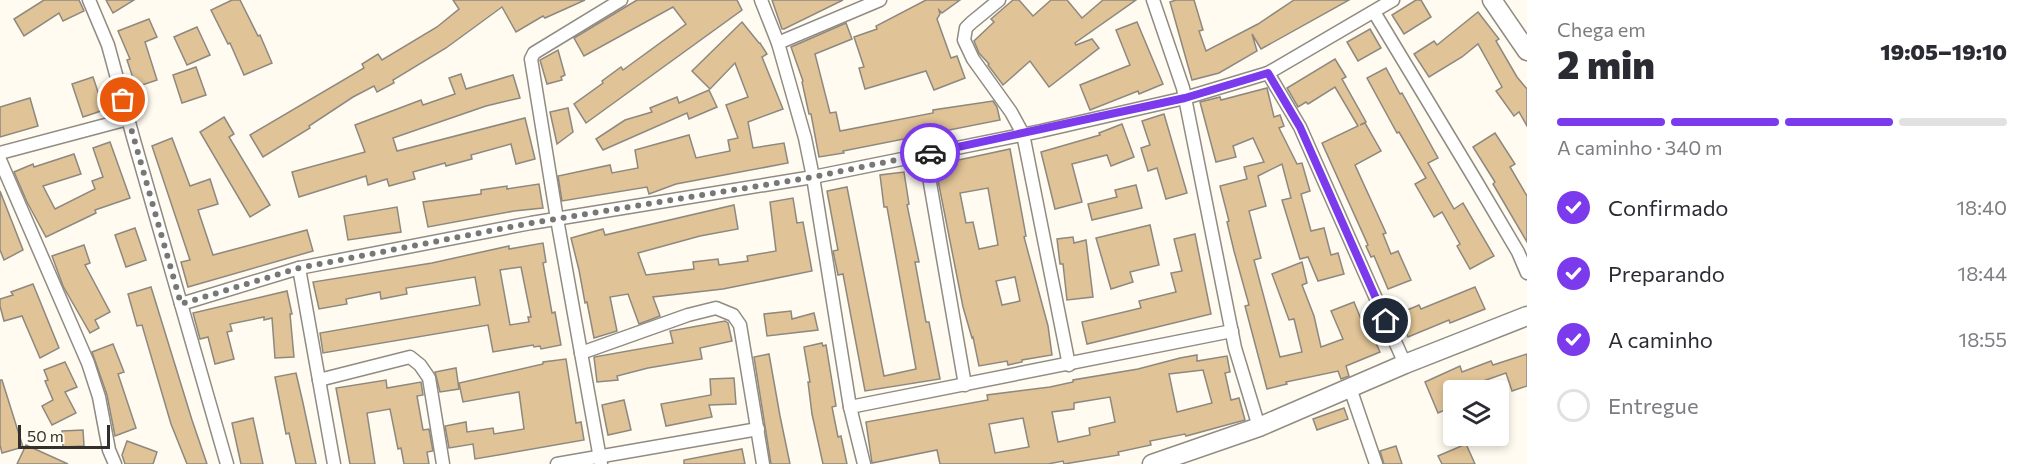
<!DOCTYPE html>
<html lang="pt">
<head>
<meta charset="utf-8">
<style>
  :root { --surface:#fff; --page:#f2f2f3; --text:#2b2b33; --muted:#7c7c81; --line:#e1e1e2; --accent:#7c3aed }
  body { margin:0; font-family:Commissioner,sans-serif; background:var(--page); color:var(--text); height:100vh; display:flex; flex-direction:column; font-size:22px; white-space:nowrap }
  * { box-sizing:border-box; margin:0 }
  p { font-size:20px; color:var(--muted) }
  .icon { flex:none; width:33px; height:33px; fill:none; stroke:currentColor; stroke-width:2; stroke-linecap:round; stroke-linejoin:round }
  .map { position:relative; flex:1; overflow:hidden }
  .drawer { display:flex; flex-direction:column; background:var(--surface); width:510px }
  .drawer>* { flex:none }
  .tools { position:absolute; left:1443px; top:380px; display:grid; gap:12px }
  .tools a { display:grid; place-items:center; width:66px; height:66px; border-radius:6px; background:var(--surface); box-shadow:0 3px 9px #0003; font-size:30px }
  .scale { position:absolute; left:18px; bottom:15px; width:92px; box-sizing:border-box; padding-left:6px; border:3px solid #31302c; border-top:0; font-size:16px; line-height:21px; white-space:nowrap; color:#31302c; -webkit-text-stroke:4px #fffbf0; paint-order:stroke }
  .pin { position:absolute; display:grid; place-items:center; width:51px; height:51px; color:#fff; margin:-26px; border:3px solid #fff; border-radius:50%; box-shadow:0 2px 6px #0007 }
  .courier { position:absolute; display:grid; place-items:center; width:60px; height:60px; margin:-30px; border:4px solid #7c3aed; border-radius:50%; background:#fff; color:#222; box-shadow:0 2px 8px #0007 }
  .headline em { font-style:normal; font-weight:800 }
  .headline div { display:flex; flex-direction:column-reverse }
  .headline { display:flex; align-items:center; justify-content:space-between; height:102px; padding:0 30px }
  h1 { font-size:39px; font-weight:800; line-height:45px }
  .bar { display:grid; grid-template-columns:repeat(4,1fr); gap:9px 6px; align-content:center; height:72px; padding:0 30px }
  .bar i { height:8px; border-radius:4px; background:var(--line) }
  .bar .active { background:var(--accent) }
  .bar p { grid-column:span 4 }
  ol { padding:0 30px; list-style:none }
  li { display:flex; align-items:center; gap:18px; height:66px }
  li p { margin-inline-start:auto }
  li .icon { padding:6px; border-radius:50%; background:var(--accent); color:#fff; stroke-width:4 }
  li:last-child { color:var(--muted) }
  li i { width:33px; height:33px; border:3px solid var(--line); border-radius:50% }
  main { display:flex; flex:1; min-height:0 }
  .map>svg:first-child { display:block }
  .building { fill:#e0c396; stroke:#8e887f; stroke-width:1.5; fill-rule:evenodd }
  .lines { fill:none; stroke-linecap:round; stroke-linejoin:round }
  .street-casing { stroke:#908c83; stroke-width:15 }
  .secondary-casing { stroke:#908c83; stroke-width:21 }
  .street { stroke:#fff; stroke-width:12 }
  .secondary { stroke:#fff; stroke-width:18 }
  .done { stroke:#797771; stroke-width:6; stroke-dasharray:0 10.8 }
  .route { stroke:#7c3aed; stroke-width:8 }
</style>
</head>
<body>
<main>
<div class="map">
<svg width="1527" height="464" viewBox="0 0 1527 464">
  <rect width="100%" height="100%" fill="#fffbf0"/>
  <g class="building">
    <polygon points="44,0 79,0 84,11 63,21 59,13 24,36 14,19"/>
    <polygon points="106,0 134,0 113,13"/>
    <polygon points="232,0 240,0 258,36 260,35 272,63 244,75 230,43 228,44 211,10"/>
    <polygon points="453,0 585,0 545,18 543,16 516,32 502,7 446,48 393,80 394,83 377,92 374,86 353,97 309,126 310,128 263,157 250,135 364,68 362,64 378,54 382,60 437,27 459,9"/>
    <polygon points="637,0 737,0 742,10 586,123 574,104 603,83 602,81 621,67 623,70 686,24 673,7 584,56 574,38"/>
    <polygon points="772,0 843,0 784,29 782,29"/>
    <polygon points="926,0 960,0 942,13 939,10 940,14 937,19 951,58 957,56 965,78 934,90 926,71 865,89 859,68 864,67 854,37 877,29 876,26"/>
    <polygon points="1013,0 1019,0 1033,16 1051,0 1067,0 1082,18 1103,0 1136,0 1075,43 1076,45 1092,39 1099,48 1049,87 1030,61 1003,85 988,65 989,64 979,53 974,41 994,22 991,19"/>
    <polygon points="1176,0 1194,0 1203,30 1199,31 1206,51 1258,24 1294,0 1349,0 1261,49 1252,34 1257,51 1219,73 1192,80 1170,2"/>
    <polygon points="1416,0 1421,0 1431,17 1404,34 1392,15"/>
    <polygon points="1478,12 1499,39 1496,41 1517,77 1527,89 1527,126 1519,112 1514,116 1496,91 1502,87 1478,44 1462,57 1429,77 1414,54 1434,41 1437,45"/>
    <polygon points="149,19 157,37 145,42 157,80 136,87 127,60 130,59 118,31"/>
    <polygon points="742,22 759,43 760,43 767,54 762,57 783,109 748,122 753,148 784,143 788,163 676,184 649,194 647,187 562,201 558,176 610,165 612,173 638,168 635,150 689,135 696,158 730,151 728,140 738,138 726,105 748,97 735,63 710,89 692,71"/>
    <polygon points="1137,22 1163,84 1139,94 1138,91 1090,110 1080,85 1130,65 1116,30"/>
    <polygon points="846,23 852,39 815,54 830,113 836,112 840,131 933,113 933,110 993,101 997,107 1000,120 843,151 844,153 819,157 811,114 809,114 802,82 803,81 791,47"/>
    <polygon points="197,27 210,55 187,65 174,37"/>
    <polygon points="1370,29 1381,48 1358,61 1347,42"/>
    <polygon points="558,50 565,75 561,77 562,80 547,84 540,60"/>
    <polygon points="1335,59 1346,77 1342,79 1366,122 1360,125 1365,123 1381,151 1355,165 1386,233 1383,234 1391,254 1398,251 1411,280 1388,289 1374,256 1371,257 1366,246 1368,245 1322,143 1358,126 1335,87 1308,104 1306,102 1298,107 1287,88"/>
    <polygon points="196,67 206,95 182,103 173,75"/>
    <polygon points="1386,68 1400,94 1402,93 1438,158 1428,163 1454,209 1463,203 1494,256 1470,269 1457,246 1460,244 1442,212 1434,217 1415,184 1426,178 1399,132 1397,133 1367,78"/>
    <polygon points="461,74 466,89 513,75 520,98 486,106 393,138 397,151 525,118 535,159 516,164 511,144 471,155 472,159 446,166 445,163 413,172 415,179 389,186 387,179 368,185 366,176 299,197 292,172 365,152 355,125 421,100 423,105 455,94 449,78"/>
    <polygon points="93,77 104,110 83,117 72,84"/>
    <polygon points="1267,88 1274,117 1280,115 1284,126 1279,128 1297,164 1302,163 1310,191 1301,194 1311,231 1324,228 1331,255 1338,253 1344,274 1318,281 1308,257 1300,259 1282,200 1291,198 1282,164 1258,176 1266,206 1249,211 1261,258 1254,260 1280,357 1302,352 1294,319 1289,320 1272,274 1302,262 1307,283 1302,285 1314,316 1321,347 1343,339 1331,311 1354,302 1367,334 1371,332 1380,352 1346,366 1349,376 1341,379 1338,371 1286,382 1287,384 1267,389 1245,306 1249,305 1234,251 1227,222 1229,221 1220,186 1247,179 1244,167 1264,162 1253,138 1233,146 1236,157 1216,162 1200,102 1220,97 1221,100"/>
    <polygon points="709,90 717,107 689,119 687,113 603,150 596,139 625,120 652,112 650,108 677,97 679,103"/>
    <polygon points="30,98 38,126 0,137 0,107"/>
    <polygon points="568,108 573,132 557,144 550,112"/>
    <polygon points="1164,114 1187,193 1166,199 1157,168 1148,171 1141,148 1150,145 1142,121"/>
    <polygon points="224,117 234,134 229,137 270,205 250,217 200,132"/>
    <polygon points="1122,124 1134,157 1111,166 1107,155 1072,164 1082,202 1055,209 1041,152 1100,135 1099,133"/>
    <polygon points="1495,133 1515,164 1510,167 1527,196 1527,242 1493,184 1495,182 1473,147"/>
    <polygon points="172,138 190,186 210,179 218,204 198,210 213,255 307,230 313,251 188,287 181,262 190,260 152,146"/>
    <polygon points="110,142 130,198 95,210 96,213 46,237 27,202 14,172 33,164 34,167 74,154 81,174 43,186 55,209 95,189 92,181 103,177 93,148"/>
    <path d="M1010,149L1026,236L1024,237L1048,326L1052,355L1022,360V362L1008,365L1007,361L979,366L973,337L972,338L963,307L935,165ZM988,188L998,245L979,249L973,222L966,223L960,193ZM1015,277L1020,301L1002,305L996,281Z"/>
    <polygon points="904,172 909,204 907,205 919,262 915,262 926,322 929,322 940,379 865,391 843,274 838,275 833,251 838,250 827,191 847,187 884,376 916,369 887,207 884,207 880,175"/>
    <polygon points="539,184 543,208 514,211 428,227 423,202 481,194 481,190 507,186 507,189"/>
    <polygon points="1136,185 1142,208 1092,220 1088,204 1117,197 1115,190"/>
    <polygon points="0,191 23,250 4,260 0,250"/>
    <polygon points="793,198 797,223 803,222 812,271 723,289 653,297 660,316 639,324 628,294 610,297 617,331 594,338 587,302 585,303 579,270 571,238 603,229 605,235 734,205 738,229 700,236 638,253 646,275 694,269 693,262 718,259 719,265 748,261 747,256 776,251 770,202"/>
    <polygon points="397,207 401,232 348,240 344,216"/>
    <polygon points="1150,225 1159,265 1130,272 1133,282 1111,289 1096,238"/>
    <polygon points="135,228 146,260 126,267 115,235"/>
    <polygon points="1195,234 1211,314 1087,344 1082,322 1141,308 1139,301 1176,292 1171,273 1182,271 1174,239"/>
    <polygon points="1073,237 1074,243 1086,240 1093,297 1067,300 1063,264 1060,264 1057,239"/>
    <path d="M543,243L546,262L543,263L552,313L555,312L561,345L541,349L540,346L534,347L533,345L493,352L488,325L323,353L320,333L480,305L475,277L406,288L407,294L381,299L380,292L346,299L347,304L319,309L313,282L432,263L509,246V249ZM521,267L531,317H528L529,322L510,325L500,270Z"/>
    <polygon points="84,245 90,263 85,265 110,312 95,320 99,328 90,333 63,286 52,256"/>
    <polygon points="33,284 59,348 40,358 22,316 4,321 0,306 0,299 13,295 11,292"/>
    <polygon points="151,287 192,420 207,464 187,464 171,424 142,325 137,326 128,294"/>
    <polygon points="1475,287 1485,309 1450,323 1449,320 1408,337 1398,314 1419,305 1421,309"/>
    <polygon points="287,291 292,314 290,314 294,357 275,358 272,318 264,320 264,317 230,324 232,331 227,332 234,359 215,364 208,337 200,339 193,313"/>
    <polygon points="791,311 792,319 814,313 818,330 767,336 764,314"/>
    <polygon points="725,321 728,323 732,341 700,348 702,359 648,368 617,376 618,380 597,382 594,357 673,343 670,331"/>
    <polygon points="822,343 823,346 826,345 836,406 832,407 838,437 841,436 847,464 823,464 812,414 808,382 810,382 804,347"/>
    <polygon points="113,344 124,372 118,374 136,428 115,436 107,395 92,352"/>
    <polygon points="769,354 780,416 790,464 771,464 754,357"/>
    <polygon points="1527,354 1527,386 1512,391 1506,373 1469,386 1470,390 1454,390 1454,406 1438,413 1425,382 1460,366 1462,372 1491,361 1493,365"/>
    <path d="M1197,355V361L1227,356L1230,372L1225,373L1231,400L1239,398L1245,420L1186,436L1185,434L1150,441L1151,445L1118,452L1119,455L1064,464L1063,461L1048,464H940L937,450L872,463L866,422L988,400L987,395L1050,387L1073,382V380L1138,369L1180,358ZM1203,370L1212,403L1177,412L1169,374ZM1110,397L1115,422L1089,428L1090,435L1058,442L1052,412L1074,409V403ZM1023,418L1029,447L995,453L989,424Z"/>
    <polygon points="566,359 576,423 581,422 584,440 475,459 473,444 449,448 445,426 466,422 467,432 493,428 494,434 524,429 519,392 463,402 459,383 543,364 543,362"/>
    <polygon points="65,362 77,387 65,392 76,413 52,425 42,406 53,400 45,381 48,380 44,370"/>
    <polygon points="456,368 459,389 440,392 435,372"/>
    <polygon points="296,373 303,403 316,464 296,464 289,433 286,434 281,408 275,377"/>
    <polygon points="734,378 736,404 709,405 712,417 666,426 661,404 711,395 710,379"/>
    <polygon points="0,380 2,380 23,447 2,453 0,445"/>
    <polygon points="386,380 387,388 421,382 423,395 417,396 423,430 429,429 433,451 427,452 429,464 404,464 401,448 398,449 390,409 367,413 375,464 350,464 336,388"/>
    <polygon points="624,400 631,430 608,435 602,405"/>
    <polygon points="1344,408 1348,419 1317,430 1313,419"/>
    <polygon points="253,418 263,464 241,464 232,423"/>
    <polygon points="83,430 84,446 63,447 62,431"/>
    <polygon points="127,441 157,452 153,464 125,464 122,455"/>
    <polygon points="1466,444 1475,464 1442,464 1438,456"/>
    <polygon points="26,445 68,464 17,464"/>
    <polygon points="1396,446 1402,464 1384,464 1380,451"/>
    <polygon points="742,449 745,464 684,464 684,460"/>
  </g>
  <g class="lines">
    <defs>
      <g id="street">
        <polyline points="89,0 108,45 133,137 227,464"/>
        <polyline points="761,0 778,43 805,138 813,177 850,407 864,464"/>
        <polyline points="999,0 971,23 966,28 964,40 973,59 1011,112 1023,134 1069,365"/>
        <polyline points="1153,0 1183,88 1235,348 1259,427"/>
        <polyline points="1374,12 1476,181 1518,252 1527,273"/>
        <polyline points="778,43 880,0"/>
        <polyline points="1268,73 1300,127 1405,364"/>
        <polyline points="0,153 128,119"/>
        <polyline points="925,154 965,385"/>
        <polyline points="0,160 88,363 99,397 109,450 115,464"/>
        <polyline points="299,268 334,464"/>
        <polyline points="181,304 299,268 531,223 813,177 1041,131 1185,98 1268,73 1393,0"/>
        <polyline points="581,353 688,315 716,308 733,315 740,325 763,464"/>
        <polyline points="319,380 410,357 420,365 429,378 443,464"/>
        <polyline points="1350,388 1376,464"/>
        <polyline points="850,407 1232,331"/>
        <polyline points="557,464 758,429"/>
        <polyline points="601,464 557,219 531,59 534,53 621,0"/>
      </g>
      <g id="secondary">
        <polyline points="1492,0 1527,51"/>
        <polyline points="1152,464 1259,427 1405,364 1527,316"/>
      </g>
    </defs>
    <use href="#street" class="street-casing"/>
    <use href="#secondary" class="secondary-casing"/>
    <use href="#street" class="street"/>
    <use href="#secondary" class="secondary"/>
  </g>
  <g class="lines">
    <polyline class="done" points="123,100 181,304 299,268 531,223 813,177 930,153"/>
    <polyline class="route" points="930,153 1185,98 1268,73 1300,127 1386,321"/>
  </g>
</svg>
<div class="tools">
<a><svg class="icon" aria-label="layers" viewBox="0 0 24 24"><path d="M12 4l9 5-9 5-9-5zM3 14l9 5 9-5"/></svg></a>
</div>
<div class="scale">50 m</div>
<div class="pin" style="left:123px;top:100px;background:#ea580c"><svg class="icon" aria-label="bag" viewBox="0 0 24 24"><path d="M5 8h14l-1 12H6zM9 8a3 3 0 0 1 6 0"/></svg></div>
<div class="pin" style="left:1386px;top:321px;background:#1f2937"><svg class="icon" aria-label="home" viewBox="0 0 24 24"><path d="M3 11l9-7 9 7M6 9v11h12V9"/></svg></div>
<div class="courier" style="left:930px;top:153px"><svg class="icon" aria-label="car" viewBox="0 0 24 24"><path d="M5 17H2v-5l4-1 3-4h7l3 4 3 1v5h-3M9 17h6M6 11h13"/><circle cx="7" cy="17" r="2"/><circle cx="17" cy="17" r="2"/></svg></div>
</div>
<section class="drawer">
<div class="headline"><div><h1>2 min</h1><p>Chega em</p></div><em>19:05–19:10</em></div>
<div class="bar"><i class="active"></i><i class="active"></i><i class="active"></i><i></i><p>A caminho · 340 m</p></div>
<ol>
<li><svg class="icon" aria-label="check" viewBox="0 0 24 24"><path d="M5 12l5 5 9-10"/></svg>Confirmado<p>18:40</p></li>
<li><svg class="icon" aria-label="check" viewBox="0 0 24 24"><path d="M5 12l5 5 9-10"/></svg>Preparando<p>18:44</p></li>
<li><svg class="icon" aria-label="check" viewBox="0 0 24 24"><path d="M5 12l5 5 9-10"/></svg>A caminho<p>18:55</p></li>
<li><i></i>Entregue</li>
</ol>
</section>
</main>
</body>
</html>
